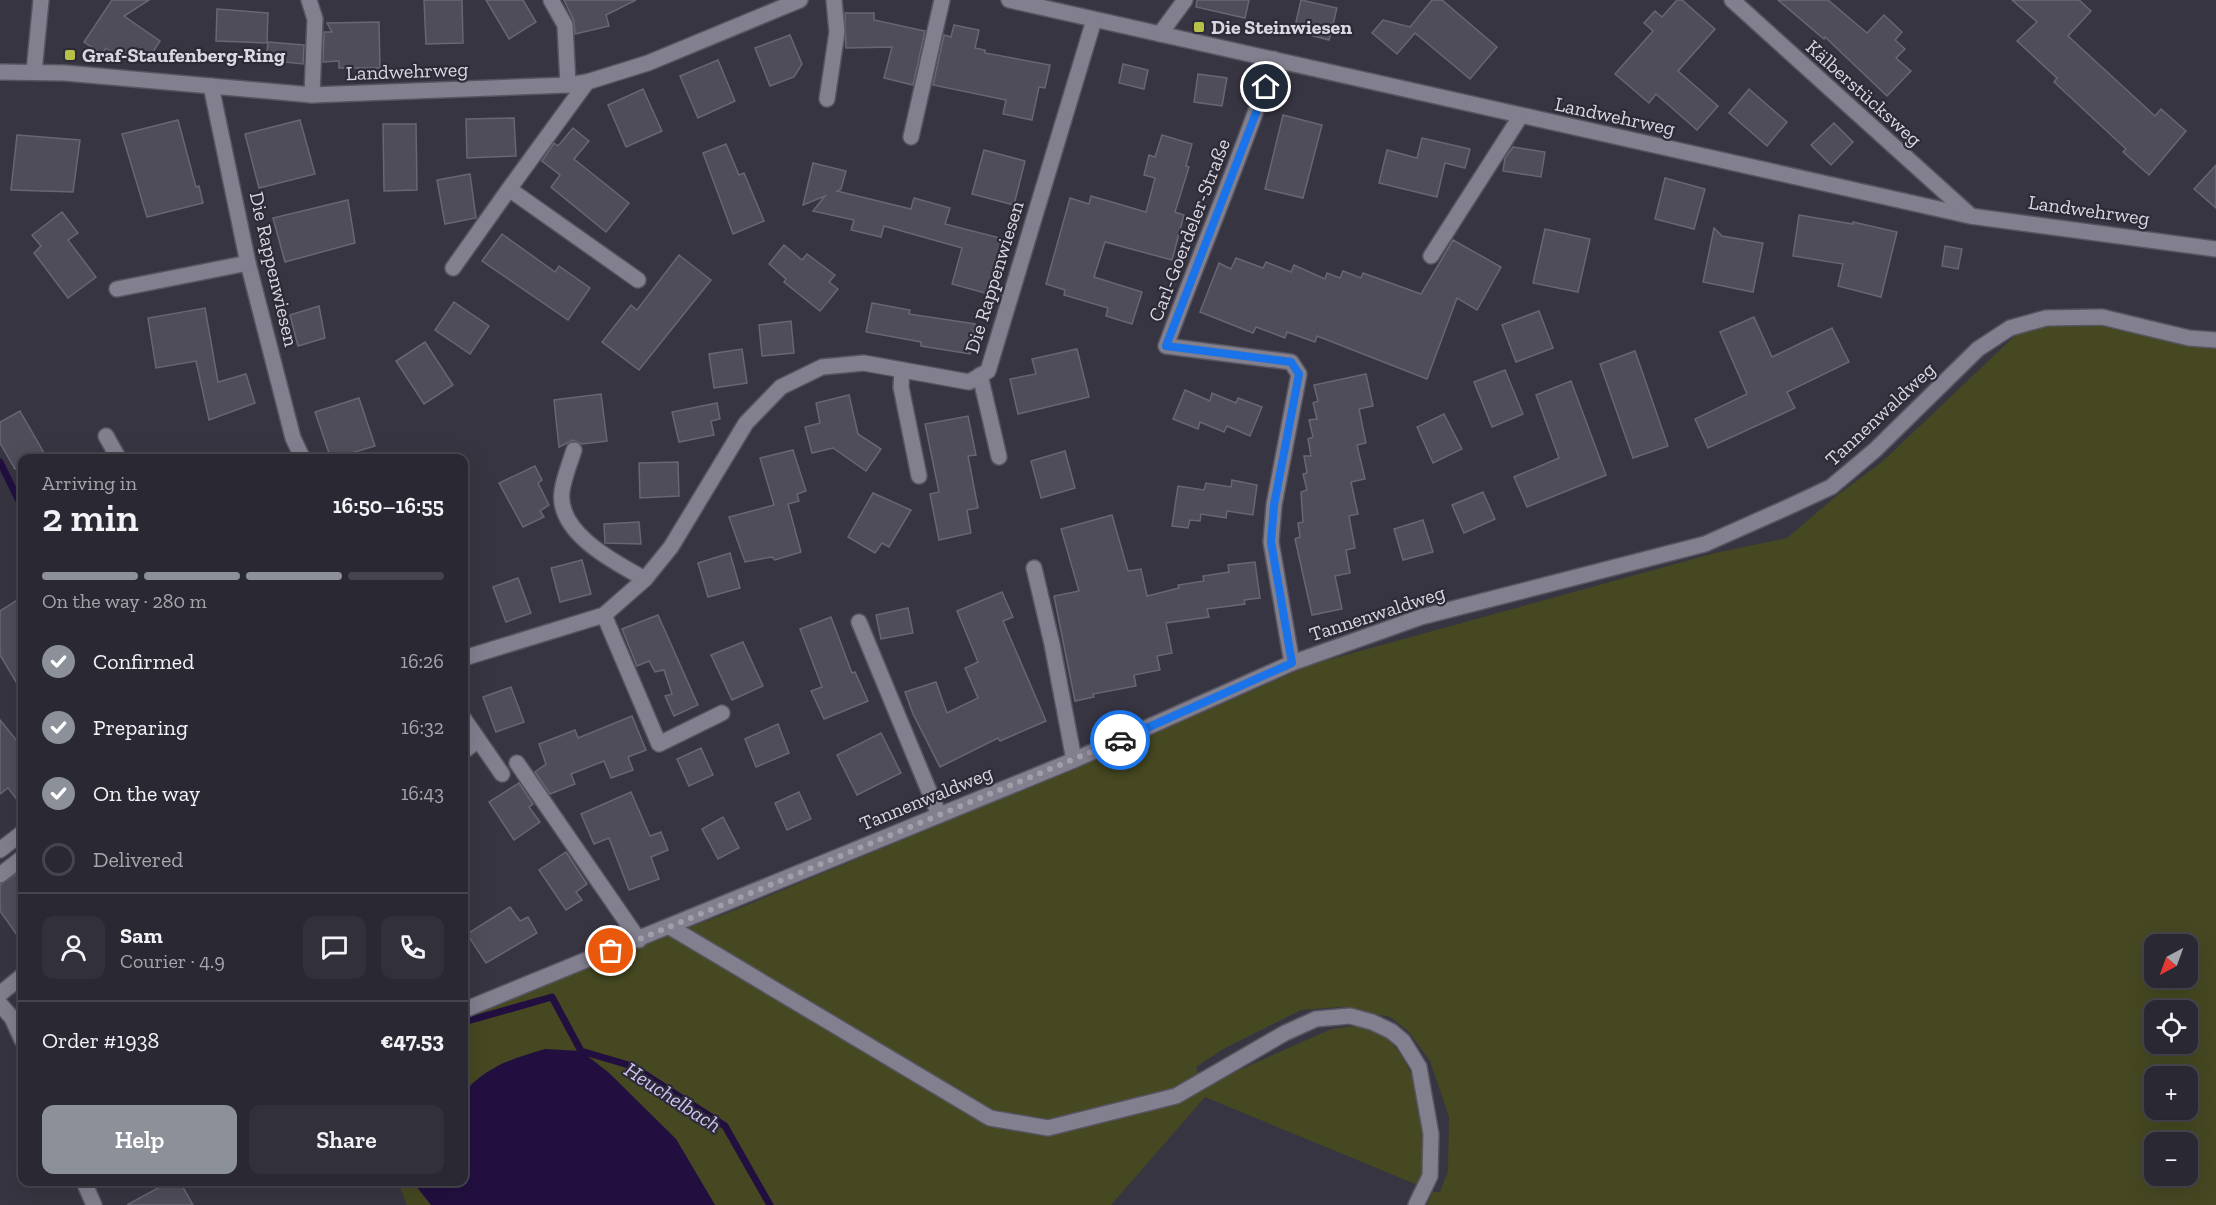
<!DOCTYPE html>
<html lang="en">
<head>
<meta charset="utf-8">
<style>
  :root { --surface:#2a2832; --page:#32303a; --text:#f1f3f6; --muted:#a5a6ac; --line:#46444d; --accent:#8c9099 }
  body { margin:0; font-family:"Zilla Slab",serif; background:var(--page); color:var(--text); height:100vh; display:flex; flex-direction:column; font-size:22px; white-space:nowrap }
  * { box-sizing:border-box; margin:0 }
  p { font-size:20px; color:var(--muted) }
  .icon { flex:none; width:33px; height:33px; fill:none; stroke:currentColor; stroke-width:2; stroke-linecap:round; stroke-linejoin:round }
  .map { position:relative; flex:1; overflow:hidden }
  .details { position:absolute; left:18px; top:454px; width:450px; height:732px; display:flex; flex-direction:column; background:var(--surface); border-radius:12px; box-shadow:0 6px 24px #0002,0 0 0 2px var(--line) }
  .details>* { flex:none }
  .needle { width:39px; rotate:221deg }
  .fabs { position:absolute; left:2144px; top:934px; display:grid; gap:12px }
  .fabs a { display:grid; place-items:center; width:54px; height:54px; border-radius:12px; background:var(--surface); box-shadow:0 6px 24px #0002,0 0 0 2px var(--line); font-size:30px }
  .pin { position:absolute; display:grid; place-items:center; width:51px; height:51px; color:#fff; margin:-26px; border:3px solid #fff; border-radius:50%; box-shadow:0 2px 6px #0007 }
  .courier { position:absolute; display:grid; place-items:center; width:60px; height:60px; margin:-30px; border:4px solid #1a73e8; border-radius:50%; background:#fff; color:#222; box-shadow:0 2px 8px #0007 }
  .summary em { font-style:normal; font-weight:600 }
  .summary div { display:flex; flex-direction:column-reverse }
  .summary { display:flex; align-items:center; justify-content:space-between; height:102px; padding:0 24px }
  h1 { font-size:39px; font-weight:600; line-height:45px }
  .bar { display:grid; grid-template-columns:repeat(4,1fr); gap:9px 6px; align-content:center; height:72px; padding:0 24px }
  .bar i { height:8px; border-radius:4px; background:var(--line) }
  .bar .selected { background:var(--accent) }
  .bar p { grid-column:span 4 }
  .line { display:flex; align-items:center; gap:15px; padding:0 24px; border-top:2px solid var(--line) }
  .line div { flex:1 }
  .round { display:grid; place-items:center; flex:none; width:63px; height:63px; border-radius:12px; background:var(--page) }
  ol { padding:0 24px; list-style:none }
  li { display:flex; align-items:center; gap:18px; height:66px }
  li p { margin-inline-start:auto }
  li .icon { padding:6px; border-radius:50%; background:var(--accent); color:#fff; stroke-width:4 }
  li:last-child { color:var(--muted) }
  li i { width:33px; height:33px; border:3px solid var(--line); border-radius:50% }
  .primary-button { display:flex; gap:12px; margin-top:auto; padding:12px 24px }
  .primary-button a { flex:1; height:69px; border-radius:12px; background:var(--accent); color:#fff; font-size:24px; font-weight:600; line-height:69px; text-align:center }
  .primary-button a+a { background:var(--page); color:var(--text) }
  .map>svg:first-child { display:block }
  .green { fill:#454821; fill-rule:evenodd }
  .water { fill:#220f40 }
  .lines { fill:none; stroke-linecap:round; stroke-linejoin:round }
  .stream { stroke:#220f40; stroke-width:7 }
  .building { fill:#504d5b; stroke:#696574; stroke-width:1.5 }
  .minor-casing { stroke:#575460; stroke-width:18 }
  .minor { stroke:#827f8e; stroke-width:15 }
  .done { stroke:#a19ea9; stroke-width:6; stroke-dasharray:0 10.8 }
  .route { stroke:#1a73e8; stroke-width:8 }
  .poi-dot { fill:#b8c147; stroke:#2e2b38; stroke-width:2 }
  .labels { text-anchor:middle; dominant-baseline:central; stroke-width:4.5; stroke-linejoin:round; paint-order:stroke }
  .poi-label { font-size:20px; font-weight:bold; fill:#d9d7e0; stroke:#2e2b38; text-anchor:start }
  .street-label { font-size:20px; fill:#d9d7e0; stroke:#2e2b38 }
  .water-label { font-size:21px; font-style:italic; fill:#d1c4f6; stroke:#2e2b38 }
</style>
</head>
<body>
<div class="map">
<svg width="2216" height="1205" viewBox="0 0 2216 1205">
  <rect width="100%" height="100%" fill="#383542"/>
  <g class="green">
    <path d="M2101,319L2216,342V1205H1427L1433,1192H1440L1448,1171L1449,1117L1430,1061L1408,1031L1390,1017L1341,1007L1301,1010L1225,1048L1196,1067L1201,1087L1329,1030C1341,1028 1358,1024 1371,1029C1411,1044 1429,1116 1427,1155C1427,1165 1422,1176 1420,1186L1205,1097L1111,1205H715L676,1139L608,1072L504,1062L471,1084L464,1080V1015L631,948L728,913L1098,758L1313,664L1715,553L1787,538L1835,497L1883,461L2024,327ZM2154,945H2187V978H2154ZM2154,1011H2187V1044H2154ZM2154,1077H2187V1110H2154ZM2154,1143H2187V1176H2154Z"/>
    <polygon points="398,1182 413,1182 431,1205 407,1205"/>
  </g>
  <path class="water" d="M545,1049L581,1051L608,1072L676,1139L715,1205H431L413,1182H464V1094C483,1067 515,1058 545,1049Z"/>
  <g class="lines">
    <g class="stream">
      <polyline points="0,462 22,507"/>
      <polyline points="464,1022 552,997 581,1051 632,1066 725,1126 770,1205"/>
    </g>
  </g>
  <g class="building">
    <polygon points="112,0 149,0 124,16 160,41 149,58 140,52 137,57 129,51 125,56 117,50 114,54 106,48 102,54 84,42"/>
    <polygon points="424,0 462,0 463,43 426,44"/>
    <polygon points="486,0 523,0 536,22 509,39"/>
    <polygon points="564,0 636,0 606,15 609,26 575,34 574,21"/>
    <polygon points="1197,0 1249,0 1245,18 1196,7"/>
    <polygon points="1301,0 1337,8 1329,40 1294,31"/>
    <polygon points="1432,0 1442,0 1497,47 1470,79 1415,33 1397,54 1372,33 1383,20 1410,27"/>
    <polygon points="1677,0 1682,0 1715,29 1678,71 1718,106 1697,130 1656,94 1649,103 1615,74 1653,31 1644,23 1655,11 1662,17"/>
    <polygon points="1778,0 1828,0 1867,33 1884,15 1902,32 1895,40 1905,49 1896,58 1911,71 1887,96 1825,37 1824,39"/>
    <polygon points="2012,0 2079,0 2091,11 2068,36 2155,116 2161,109 2186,131 2149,175 2123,152 2126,149 2054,82 2057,78 2017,41 2037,22"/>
    <polygon points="217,9 268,13 267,43 216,41"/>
    <polygon points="845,13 874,13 874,20 925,31 913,85 884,78 892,47 846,48"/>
    <polygon points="379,22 380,68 339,68 339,61 323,62 324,32 332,32 327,23"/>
    <polygon points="954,25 979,30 975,48 985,50 985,53 1050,65 1045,88 1039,87 1032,120 1003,114 1006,100 933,85 944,35 951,37"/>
    <polygon points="790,35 802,64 794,77 770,86 755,48"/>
    <polygon points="268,42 304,45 303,64 266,60"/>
    <polygon points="718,60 735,101 698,118 680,76"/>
    <polygon points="1123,64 1148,70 1144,89 1119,83"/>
    <polygon points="1198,74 1227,78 1222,106 1194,102"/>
    <polygon points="643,89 662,131 626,147 608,105"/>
    <polygon points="1749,89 1787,122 1767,146 1729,113"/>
    <polygon points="1283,115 1322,125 1303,198 1265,189"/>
    <polygon points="514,118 516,156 467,158 466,119"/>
    <polygon points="178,120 196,187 199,186 203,203 147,217 122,134"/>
    <polygon points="300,120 315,174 259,188 245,134"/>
    <polygon points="1834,123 1853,142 1831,165 1811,145"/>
    <polygon points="383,124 416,124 417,190 384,191"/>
    <polygon points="573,128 589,141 574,159 629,203 606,232 551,187 560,175 542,161 554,143 558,146"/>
    <polygon points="17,135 80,140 73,192 11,190"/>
    <polygon points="1162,135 1192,144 1186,166 1189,167 1175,212 1184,215 1172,260 1105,242 1094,277 1142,292 1132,324 1106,316 1108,308 1064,295 1065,290 1046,284 1070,198 1089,204 1091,196 1146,212 1155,178 1144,175 1149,155 1155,157"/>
    <polygon points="1422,138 1470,149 1465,168 1445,163 1437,197 1379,183 1387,150 1417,158"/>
    <polygon points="726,144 739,175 744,173 764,221 733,234 703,153"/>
    <polygon points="1513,147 1545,152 1541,177 1503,171 1505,158"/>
    <polygon points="984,150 1025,161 1014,205 972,194"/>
    <polygon points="813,163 846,171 841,189 837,191 911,209 914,198 950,208 945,224 1004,239 989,294 952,284 962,248 884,226 881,237 851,230 854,220 813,211 825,196 803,205"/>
    <polygon points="2216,165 2216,208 2194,189"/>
    <polygon points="470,174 476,218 445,224 437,180"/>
    <polygon points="1665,178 1705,189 1694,229 1655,219"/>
    <polygon points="348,200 355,243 285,262 273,218"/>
    <polygon points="62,212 78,233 68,240 96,277 68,298 34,253 41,246 32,235"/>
    <polygon points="1799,215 1853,224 1853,222 1897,232 1881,297 1838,286 1843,264 1793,256"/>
    <polygon points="1714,228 1722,236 1763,243 1753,292 1703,282"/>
    <polygon points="1545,229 1590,239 1578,292 1533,283"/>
    <polygon points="502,234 555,272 559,266 590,288 568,320 482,261"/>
    <polygon points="1453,240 1501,267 1477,310 1457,298 1427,379 1317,336 1315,342 1287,332 1285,338 1256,327 1253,333 1200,312 1219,263 1231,269 1236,258 1263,268 1266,262 1291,272 1294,265 1325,279 1327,273 1340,278 1343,271 1361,278 1363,273 1421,294"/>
    <polygon points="784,245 802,260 807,254 835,275 829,282 838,289 820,311 784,282 786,279 769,264"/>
    <polygon points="1945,246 1962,249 1958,269 1942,266"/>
    <polygon points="679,255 711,280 639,370 602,342 631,305 637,310"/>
    <polygon points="454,302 489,326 470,354 435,330"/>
    <polygon points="872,303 910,310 909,314 975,324 970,354 921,346 921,342 866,332"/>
    <polygon points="319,306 325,338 298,346 290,315"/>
    <polygon points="205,308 218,382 246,374 255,403 209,420 196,361 156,368 148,318"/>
    <polygon points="1539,311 1553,348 1516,362 1502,325"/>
    <polygon points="1754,317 1772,357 1832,328 1849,362 1787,392 1795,408 1708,448 1695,419 1747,394 1720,332"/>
    <polygon points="791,321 794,353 762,356 759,325"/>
    <polygon points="425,342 453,385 424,404 396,361"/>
    <polygon points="742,349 747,383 714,388 709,354"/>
    <polygon points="1077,349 1089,397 1018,414 1010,379 1036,374 1032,359"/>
    <polygon points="1635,351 1668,446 1633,458 1600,364"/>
    <polygon points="1505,370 1523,414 1492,427 1474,382"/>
    <polygon points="1366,374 1373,406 1359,409 1366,443 1357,445 1365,479 1351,482 1358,514 1349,516 1355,548 1346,550 1350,573 1335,576 1342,609 1312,615 1295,539 1300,537 1298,523 1303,522 1301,492 1307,490 1303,474 1307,473 1304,456 1311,456 1308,439 1313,437 1309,420 1317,419 1313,403 1318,401 1314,385"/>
    <polygon points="1571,381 1606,475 1527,507 1514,477 1559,458 1536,395"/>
    <polygon points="1185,390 1210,401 1212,393 1236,403 1238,398 1262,407 1250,436 1227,426 1224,432 1200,422 1198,429 1173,419"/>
    <polygon points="601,394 607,441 582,444 573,440 559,447 554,400"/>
    <polygon points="849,395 858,434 881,449 866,471 833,448 812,453 805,427 820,423 816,403"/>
    <polygon points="359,398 375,446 331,459 315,412"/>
    <polygon points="717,403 720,419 711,421 714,435 679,442 672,412"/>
    <polygon points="20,411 44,453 32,459 22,459 22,464 15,469 0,443 0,422"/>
    <polygon points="1444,414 1462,449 1433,463 1417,427"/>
    <polygon points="968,416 976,455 968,456 978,508 967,510 971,533 939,540 930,494 939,492 925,424"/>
    <polygon points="793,450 806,491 797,494 799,501 788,504 801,552 775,560 772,557 745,562 729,517 774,505 760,458"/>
    <polygon points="1065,451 1075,488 1041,498 1031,461"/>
    <polygon points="678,462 679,496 640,498 639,463"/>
    <polygon points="535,466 542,480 538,483 549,505 540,511 544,517 523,527 499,483"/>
    <polygon points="1232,480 1257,485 1253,515 1227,511 1226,518 1201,514 1200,521 1190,520 1188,528 1172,526 1178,486 1204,490 1206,483 1231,487"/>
    <polygon points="1483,492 1495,519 1464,533 1452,505"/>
    <polygon points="873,493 911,510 889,547 882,543 875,553 848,537"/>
    <polygon points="1112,515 1128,571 1141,569 1147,596 1179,588 1178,585 1204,581 1203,576 1229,572 1228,565 1255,562 1260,598 1244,600 1245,604 1207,609 1209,617 1166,623 1172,653 1157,656 1160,670 1134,675 1136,686 1093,694 1094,697 1075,701 1054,596 1079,591 1061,529"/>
    <polygon points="1423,520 1433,552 1403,560 1394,529"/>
    <polygon points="639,522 641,544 605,543 604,524"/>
    <polygon points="730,553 740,588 708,597 698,563"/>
    <polygon points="582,560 591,594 560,602 551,568"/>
    <polygon points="518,578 531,613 506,622 493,587"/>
    <polygon points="1002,592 1013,617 1003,621 1046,721 1000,741 998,738 940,767 913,714 905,692 936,682 947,713 978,698 965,668 978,662 957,611"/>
    <polygon points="22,597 22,692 0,655 0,611"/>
    <polygon points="908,608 913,633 881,639 876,615"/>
    <polygon points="658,615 698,705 674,716 665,696 672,694 664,670 655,672 649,661 637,666 622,629"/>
    <polygon points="831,617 852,673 855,672 868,701 824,719 811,691 822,687 800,629"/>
    <polygon points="743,642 763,686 732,700 711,655"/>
    <polygon points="511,687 524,722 496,732 483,697"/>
    <polygon points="632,716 646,750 628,757 633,770 611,778 604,761 571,774 575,784 550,794 535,772 546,764 539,744 575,730 578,738"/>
    <polygon points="0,720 22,747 22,806 8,788 0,794"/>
    <polygon points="778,724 789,753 756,767 745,739"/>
    <polygon points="881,733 901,773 857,795 837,755"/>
    <polygon points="701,748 713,775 689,786 677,759"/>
    <polygon points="519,783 533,804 529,807 540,822 514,840 489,802"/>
    <polygon points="631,792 650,836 661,832 668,850 651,857 659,879 629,890 609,838 594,844 581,814"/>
    <polygon points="799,792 811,819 787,830 775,803"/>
    <polygon points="723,817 739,848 718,859 702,829"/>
    <polygon points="566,852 587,884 576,892 582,900 566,910 539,870"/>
    <polygon points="22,870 22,942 0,911 0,885"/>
    <polygon points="510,907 520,921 528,917 537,933 486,963 467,934"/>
    <polygon points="169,1182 180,1182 193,1205 127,1205"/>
  </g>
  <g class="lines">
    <defs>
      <g id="minor">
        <polyline points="309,0 315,19 312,95"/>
        <polyline points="551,0 565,25 568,85"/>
        <polyline points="1009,0 1970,216 2216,249"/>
        <polyline points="1732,0 1970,215"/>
        <polyline points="1160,34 1185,0"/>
        <path d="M1274,59C1242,156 1201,250 1166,346L1291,362L1299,374L1274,505L1271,542L1292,663"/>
        <polyline points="0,72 65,73 312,95 568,85 587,82 648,63 800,0"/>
        <polyline points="34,72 41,0"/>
        <polyline points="587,82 509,189 638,280"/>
        <polyline points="211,86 248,263 293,438 303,459"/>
        <polyline points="827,99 837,32 834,0"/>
        <polyline points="911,137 942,0"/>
        <polyline points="1431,256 1520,117"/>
        <polyline points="453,268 509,189"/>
        <polyline points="117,289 248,263"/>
        <polyline points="902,370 901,387 919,476"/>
        <polyline points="980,375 999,457"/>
        <polyline points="106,436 119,459"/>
        <path d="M574,450C570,463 564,477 562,491C556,533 616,563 645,579"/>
        <polyline points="1034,568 1052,644 1074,760"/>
        <polyline points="604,615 659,744 722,713"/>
        <polyline points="859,622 939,815"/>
        <polyline points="464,658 604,615 645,579 671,547 746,423 781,387 822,367 864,363 969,382 988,371 1094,20"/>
        <polyline points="464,719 502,774"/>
        <polyline points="464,751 478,740"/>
        <polyline points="517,763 639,940"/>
        <polyline points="0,850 22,833"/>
        <polyline points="0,875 22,858"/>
        <polyline points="670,927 990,1118 1048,1128 1176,1096 1285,1033 1316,1019 1350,1016 1372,1022 1391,1031 1403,1041 1419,1067 1431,1134 1430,1176 1416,1205"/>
        <polyline points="0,994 22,976"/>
        <polyline points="0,1004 12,1018 22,1040"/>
        <polyline points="464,1010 1074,760 1292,663 1421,617 1705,544 1786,508 1831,487 1875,450 1978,349 2010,328 2046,318 2102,317 2189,338 2216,340"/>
        <polyline points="84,1182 94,1205"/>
      </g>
    </defs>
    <use href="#minor" class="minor-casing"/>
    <use href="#minor" class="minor"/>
  </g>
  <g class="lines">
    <polyline class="done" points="611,951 1120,740"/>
    <polyline class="route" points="1120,740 1292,663 1271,542 1274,505 1299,374 1291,362 1166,346 1266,87"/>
  </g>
  <g class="poi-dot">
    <rect x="1193" y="21" width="12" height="12" rx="3"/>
    <rect x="64" y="49" width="12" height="12" rx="3"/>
  </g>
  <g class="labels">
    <g class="poi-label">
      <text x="1211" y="27">Die Steinwiesen</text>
      <text x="82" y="55">Graf-Staufenberg-Ring</text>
    </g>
    <g class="street-label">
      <text transform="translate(407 71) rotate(-2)">Landwehrweg</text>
      <text transform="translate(1864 93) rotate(42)">Kälberstücksweg</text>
      <text transform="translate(1615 116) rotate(12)">Landwehrweg</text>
      <text transform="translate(2089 210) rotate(8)">Landwehrweg</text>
      <text transform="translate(1189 230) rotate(-69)">Carl-Goerdeler-Straße</text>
      <text transform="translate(274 269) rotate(77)">Die Rappenwiesen</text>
      <text transform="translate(994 277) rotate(-73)">Die Rappenwiesen</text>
      <text transform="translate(1880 414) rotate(-43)">Tannenwaldweg</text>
      <text transform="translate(1377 613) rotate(-18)">Tannenwaldweg</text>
      <text transform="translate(926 798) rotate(-22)">Tannenwaldweg</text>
    </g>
    <g class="water-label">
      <text transform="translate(673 1097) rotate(33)">Heuchelbach</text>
    </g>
  </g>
</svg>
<div class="fabs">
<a><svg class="needle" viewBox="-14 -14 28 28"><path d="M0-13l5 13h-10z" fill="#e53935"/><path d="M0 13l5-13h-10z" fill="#a5a6ac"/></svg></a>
<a><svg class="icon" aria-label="locate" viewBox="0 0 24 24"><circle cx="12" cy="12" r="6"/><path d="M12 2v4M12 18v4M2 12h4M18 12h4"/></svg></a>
<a>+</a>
<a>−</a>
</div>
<div class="pin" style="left:611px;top:951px;background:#ea580c"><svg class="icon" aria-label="bag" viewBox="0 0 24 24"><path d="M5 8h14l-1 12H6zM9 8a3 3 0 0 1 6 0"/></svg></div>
<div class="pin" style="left:1266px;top:87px;background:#1f2937"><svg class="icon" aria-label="home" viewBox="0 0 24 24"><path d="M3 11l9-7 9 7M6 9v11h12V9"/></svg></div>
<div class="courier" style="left:1120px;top:740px"><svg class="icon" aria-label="car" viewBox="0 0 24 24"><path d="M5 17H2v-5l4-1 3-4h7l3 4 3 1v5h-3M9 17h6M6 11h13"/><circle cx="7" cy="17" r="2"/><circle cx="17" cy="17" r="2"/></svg></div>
<section class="details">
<div class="summary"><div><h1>2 min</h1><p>Arriving in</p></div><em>16:50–16:55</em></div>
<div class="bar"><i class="selected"></i><i class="selected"></i><i class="selected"></i><i></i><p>On the way · 280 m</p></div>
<ol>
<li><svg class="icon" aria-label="check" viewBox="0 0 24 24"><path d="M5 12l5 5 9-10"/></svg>Confirmed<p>16:26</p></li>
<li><svg class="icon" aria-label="check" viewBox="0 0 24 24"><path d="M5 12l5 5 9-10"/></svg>Preparing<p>16:32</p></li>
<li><svg class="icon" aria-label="check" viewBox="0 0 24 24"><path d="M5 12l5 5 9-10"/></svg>On the way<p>16:43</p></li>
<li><i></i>Delivered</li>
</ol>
<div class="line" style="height:108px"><a class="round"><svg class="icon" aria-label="person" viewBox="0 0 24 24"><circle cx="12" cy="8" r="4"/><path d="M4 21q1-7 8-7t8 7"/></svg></a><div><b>Sam</b><p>Courier · 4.9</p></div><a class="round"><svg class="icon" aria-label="chat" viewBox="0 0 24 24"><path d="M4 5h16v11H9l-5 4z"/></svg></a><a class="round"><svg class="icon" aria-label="phone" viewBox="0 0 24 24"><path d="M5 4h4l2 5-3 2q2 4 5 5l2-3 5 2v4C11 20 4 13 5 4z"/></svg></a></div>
<div class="line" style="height:78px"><div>Order #1938</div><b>€47.53</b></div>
<div class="primary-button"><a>Help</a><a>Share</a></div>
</section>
</div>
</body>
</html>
